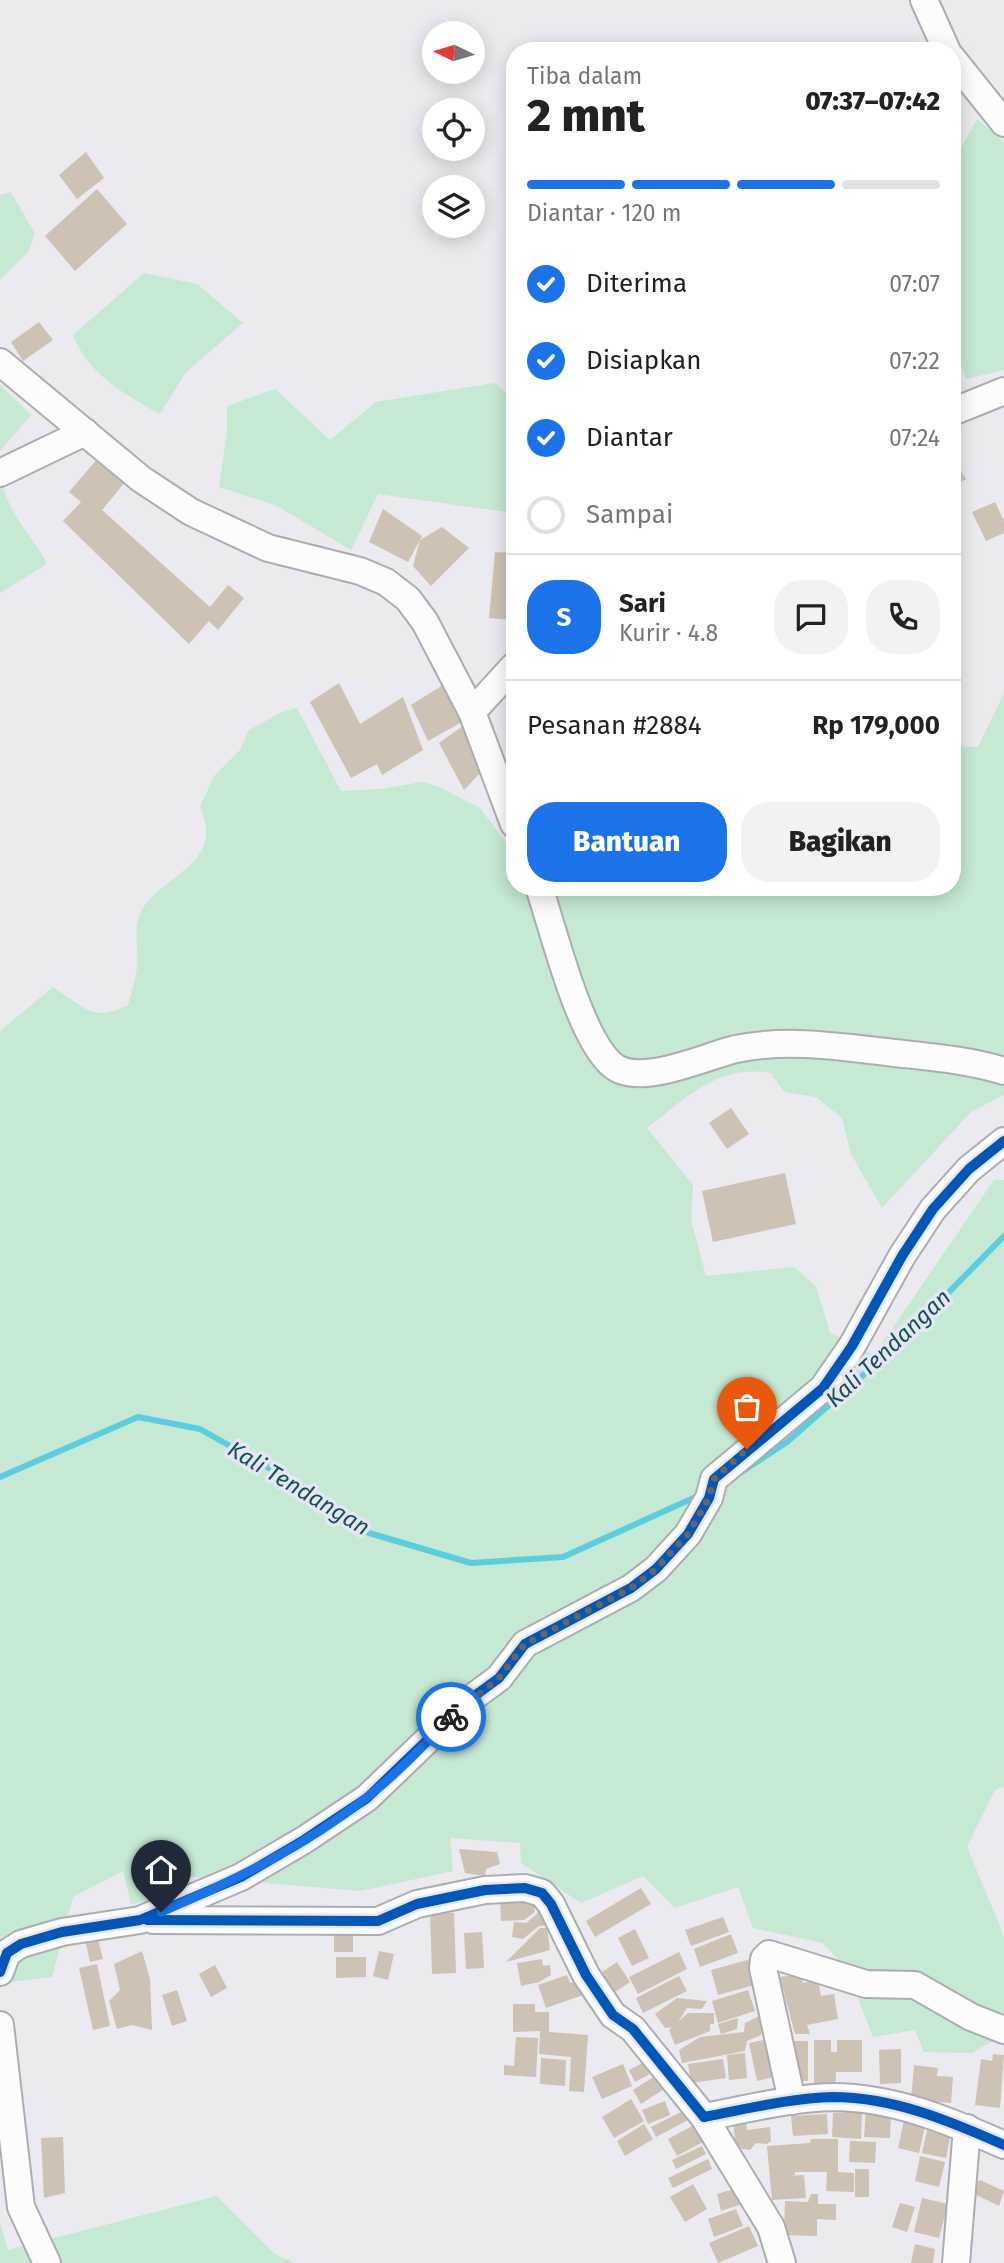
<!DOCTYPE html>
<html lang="id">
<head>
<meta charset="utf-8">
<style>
  :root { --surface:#fff; --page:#f2f2f2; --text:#222; --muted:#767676; --line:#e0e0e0; --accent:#1a73e8 }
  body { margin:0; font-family:"Fira Sans",sans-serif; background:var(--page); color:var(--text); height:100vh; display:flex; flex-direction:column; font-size:26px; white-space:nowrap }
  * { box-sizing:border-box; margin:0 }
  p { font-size:23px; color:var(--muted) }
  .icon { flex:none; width:38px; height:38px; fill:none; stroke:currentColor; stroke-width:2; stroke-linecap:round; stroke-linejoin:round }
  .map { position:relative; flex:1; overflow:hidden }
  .drawer { position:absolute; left:506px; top:42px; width:455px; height:854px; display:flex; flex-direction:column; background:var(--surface); border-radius:28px; box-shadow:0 4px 18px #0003 }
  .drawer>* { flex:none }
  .needle { width:46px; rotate:275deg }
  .tools { position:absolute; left:422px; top:21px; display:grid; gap:14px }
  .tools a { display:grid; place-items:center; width:63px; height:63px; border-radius:50%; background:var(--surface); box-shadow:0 4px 18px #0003; font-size:35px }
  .pin { position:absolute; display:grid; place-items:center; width:60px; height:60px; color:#fff; margin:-72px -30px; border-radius:50% 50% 50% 0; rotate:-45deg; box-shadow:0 0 7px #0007 }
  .pin .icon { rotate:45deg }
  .courier { position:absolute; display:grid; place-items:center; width:70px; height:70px; margin:-35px; border:5px solid #1a73e8; border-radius:50%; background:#fff; color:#222; box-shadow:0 2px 9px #0007 }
  .summary em { font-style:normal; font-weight:800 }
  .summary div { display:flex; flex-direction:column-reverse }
  .summary { display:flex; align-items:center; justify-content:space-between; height:119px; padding:0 21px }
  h1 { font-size:46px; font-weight:800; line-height:52px }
  .bar { display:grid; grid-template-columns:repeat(4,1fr); gap:10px 7px; align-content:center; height:84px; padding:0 21px }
  .bar i { height:9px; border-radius:5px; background:var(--line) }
  .bar .current { background:var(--accent) }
  .bar p { grid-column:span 4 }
  .line { display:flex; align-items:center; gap:18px; padding:0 21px; border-top:2px solid var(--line) }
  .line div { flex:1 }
  .round { display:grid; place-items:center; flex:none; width:74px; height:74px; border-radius:28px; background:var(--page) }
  ol { padding:0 21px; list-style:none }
  li { display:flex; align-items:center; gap:21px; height:77px }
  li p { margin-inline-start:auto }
  li .icon { padding:7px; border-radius:50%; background:var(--accent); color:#fff; stroke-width:4 }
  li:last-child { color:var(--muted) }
  li i { width:38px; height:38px; border:4px solid var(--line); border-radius:50% }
  .action { display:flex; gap:14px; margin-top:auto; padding:14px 21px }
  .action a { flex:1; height:80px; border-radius:28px; background:var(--accent); color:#fff; font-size:28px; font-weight:800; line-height:80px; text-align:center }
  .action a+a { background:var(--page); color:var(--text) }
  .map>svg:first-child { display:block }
  .green { fill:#c5e9d3 }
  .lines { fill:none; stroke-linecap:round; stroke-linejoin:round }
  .stream { stroke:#5acedf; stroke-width:6 }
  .building { fill:#cdc2b4 }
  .minor-casing { stroke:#adacb2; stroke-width:30 }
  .minor { stroke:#fcfcfd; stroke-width:26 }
  .cycleway-casing { stroke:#e8e6f4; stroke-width:15 }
  .cycleway { stroke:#0057b8; stroke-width:10 }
  .done { stroke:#656469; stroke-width:7; stroke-dasharray:0 12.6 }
  .route { stroke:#1a73e8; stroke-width:9 }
  .labels { text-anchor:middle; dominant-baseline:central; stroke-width:7; stroke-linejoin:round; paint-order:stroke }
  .water-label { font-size:23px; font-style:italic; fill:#14525b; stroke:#e8e6f4 }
</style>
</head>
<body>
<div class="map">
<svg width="1004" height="2263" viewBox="0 0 1004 2263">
  <rect width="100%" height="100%" fill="#eaeaf0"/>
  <g class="green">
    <polygon points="977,119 1004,142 1004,370 966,379 952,339 952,165"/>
    <polygon points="11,192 35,234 28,252 0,280 0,195"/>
    <path d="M144,273L197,284L243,323L186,372L160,414C124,394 89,375 73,335Z"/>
    <polygon points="494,383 514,398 513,513 378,494 351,550 275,505 219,487 227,433 227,406 275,389 330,440 376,402"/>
    <polygon points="0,385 31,415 0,451"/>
    <path d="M0,473C7,515 28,528 47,564L0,593Z"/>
    <path d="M1004,693V1095L971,1112L882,1208L851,1154L842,1118L816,1097L784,1092L771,1073C717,1064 687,1098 647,1128L693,1185L691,1220L706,1276L794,1267L816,1286L830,1333L874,1355L994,1180H1004V1787L995,1790L967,1847L1004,1936V2034L972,2053L924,2052L915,2030L873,2037L846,1968L823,1943L753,1928L738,1887L675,1908L643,1876L581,1903L521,1863L520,1843L450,1838L453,1871L360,1891L171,1875L167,1897L131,1904L123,1871L73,1897L52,1977L10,1982L0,1987V1031L53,987C81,1005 94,1024 128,1005C131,993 136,980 137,968C139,952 133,929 140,914C159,874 227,866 200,807L214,776L240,750L249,730L280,713L297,708L341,791L380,789L422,782L439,787L480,808L514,853V887H952V746L978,747Z"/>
    <polygon points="217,2196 275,2254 295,2263 0,2263 0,2221 8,2250"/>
  </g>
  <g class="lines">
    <g class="stream">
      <polyline points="740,1473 787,1442 894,1348 1004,1236"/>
      <polyline points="0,1477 138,1417 200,1429 308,1490 369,1533 471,1563 563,1557 700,1495"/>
    </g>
  </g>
  <g class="building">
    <polygon points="86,152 104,178 77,199 59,175"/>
    <polygon points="97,189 127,224 75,271 45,236"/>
    <polygon points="39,322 53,340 23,361 11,342"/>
    <polygon points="952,457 966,479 952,487"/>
    <polygon points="98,458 126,481 102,510 210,607 228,585 244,598 218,630 209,621 189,644 63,521 81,502 69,492"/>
    <polygon points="995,502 1004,521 1004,533 986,541 972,512"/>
    <polygon points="383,509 422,536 408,562 369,542"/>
    <polygon points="442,527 469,548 431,586 413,566 420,540"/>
    <polygon points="495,552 514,553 514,620 489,618"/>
    <polygon points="339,683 360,724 403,697 423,750 382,775 377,764 351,778 310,702"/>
    <polygon points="443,685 462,722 428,741 411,705"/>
    <polygon points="467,723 487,766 464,790 439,743"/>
    <polygon points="731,1108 749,1134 727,1149 709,1123"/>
    <polygon points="785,1173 796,1224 713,1242 702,1191"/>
    <polygon points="459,1849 497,1852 500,1864 486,1869 485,1876 465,1873"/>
    <polygon points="641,1888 651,1904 595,1937 586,1921"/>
    <polygon points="533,1895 535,1912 524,1920 501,1921 500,1897"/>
    <polygon points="539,1905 550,1925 539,1926 523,1939 512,1937 514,1922 526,1923 537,1914"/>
    <polygon points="430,1913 454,1913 456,1973 432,1974"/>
    <polygon points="723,1917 729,1932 691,1946 685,1930"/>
    <polygon points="540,1928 547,1928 550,1950 506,1962"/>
    <rect x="334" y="1929" width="19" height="23"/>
    <polygon points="635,1929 649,1958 632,1966 618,1938"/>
    <polygon points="96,1931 103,1959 90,1962 84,1934"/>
    <polygon points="482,1932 484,1968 466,1969 464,1933"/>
    <polygon points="731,1934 738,1953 700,1967 694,1949"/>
    <polygon points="142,1951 150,1979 152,2030 132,2025 117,2029 109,2001 120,1990 114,1964"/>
    <polygon points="379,1951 394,1954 388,1980 373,1976"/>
    <polygon points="679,1952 687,1969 638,1994 629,1977"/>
    <polygon points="336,1957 366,1957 366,1977 336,1978"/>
    <polygon points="542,1959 543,1966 550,1965 551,1975 539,1982 521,1986 517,1963"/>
    <polygon points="751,1959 758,1984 718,1995 711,1970"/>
    <polygon points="617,1962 630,1982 615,1992 602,1972"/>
    <polygon points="97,1964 110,2026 93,2030 79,1968"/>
    <polygon points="215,1965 227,1988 211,1997 199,1974"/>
    <polygon points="802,1974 803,1983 818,1980 821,1996 834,1994 838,2019 807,2025 810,2034 795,2034 780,1977"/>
    <polygon points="567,1975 570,1983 578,1981 583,1995 546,2008 538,1985"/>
    <polygon points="679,1976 687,1991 643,2013 636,1998"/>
    <polygon points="177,1990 187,2021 172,2026 162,1995"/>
    <polygon points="748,1990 755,2011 718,2023 712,2001"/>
    <polygon points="677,1998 707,2001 702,2009 687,2008 675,2027 665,2028 655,2014"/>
    <polygon points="513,2004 535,2004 535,2012 549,2012 549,2032 588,2035 584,2092 569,2091 571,2057 539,2054 540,2031 513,2032"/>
    <polygon points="688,2013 714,2013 714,2024 710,2024 710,2031 675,2045 669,2030"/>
    <polygon points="765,2013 761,2035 747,2041 745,2051 682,2063 679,2050 700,2037 744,2032 745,2023"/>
    <polygon points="738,2018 737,2029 721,2034 718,2024"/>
    <polygon points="516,2037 538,2038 536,2077 504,2075 504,2065 514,2066"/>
    <polygon points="764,2040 773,2077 757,2081 749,2043"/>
    <polygon points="814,2040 831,2040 831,2052 837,2052 837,2040 862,2040 862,2072 836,2072 835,2089 814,2089"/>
    <polygon points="793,2041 808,2041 808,2081 795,2081"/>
    <polygon points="901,2049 901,2083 880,2084 879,2050"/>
    <polygon points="745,2053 747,2078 729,2080 727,2055"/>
    <polygon points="993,2054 1004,2055 1000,2108 975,2105 981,2059 992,2061"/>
    <polygon points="541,2058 566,2060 565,2086 540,2084"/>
    <polygon points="650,2059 656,2071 635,2082 629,2070"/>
    <polygon points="723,2059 726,2078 691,2083 688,2064"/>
    <polygon points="623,2064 632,2086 602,2099 592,2077"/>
    <polygon points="914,2065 938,2068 937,2076 953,2077 951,2103 940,2102 931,2111 911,2100"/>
    <polygon points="658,2074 667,2087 641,2104 633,2090"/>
    <polygon points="631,2099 644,2121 614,2138 602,2117"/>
    <polygon points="665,2101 670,2115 648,2124 642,2110"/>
    <polygon points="689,2108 694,2117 656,2137 651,2127"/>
    <polygon points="866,2109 891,2110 890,2138 864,2137"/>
    <polygon points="745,2112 747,2130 770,2127 771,2141 767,2144 756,2143 750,2150 736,2148 732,2114"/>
    <polygon points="853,2112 862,2112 861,2139 832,2137 833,2113"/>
    <polygon points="827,2114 828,2134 793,2136 791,2116"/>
    <polygon points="905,2116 926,2121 919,2153 898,2148"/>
    <polygon points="929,2122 952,2127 946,2158 922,2153"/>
    <polygon points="644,2124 653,2139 625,2156 617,2141"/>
    <polygon points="694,2125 703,2142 677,2156 668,2139"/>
    <polygon points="63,2137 65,2193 44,2198 41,2138"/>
    <polygon points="811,2139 838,2139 838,2172 854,2173 854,2192 826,2191 827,2172 795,2172 795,2175 787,2176 804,2175 806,2198 772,2200 767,2146 810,2143"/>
    <polygon points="850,2141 876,2142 875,2163 849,2162"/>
    <polygon points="702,2146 706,2154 676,2169 672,2160"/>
    <polygon points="920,2156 945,2162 939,2187 915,2181"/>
    <polygon points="708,2159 712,2169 673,2188 668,2178"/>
    <rect x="855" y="2169" width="14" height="28"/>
    <polygon points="980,2180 1004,2191 999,2206 968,2191"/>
    <polygon points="693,2184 707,2209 685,2222 670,2197"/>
    <polygon points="744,2186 748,2202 721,2211 717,2194"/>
    <polygon points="811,2194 818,2194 818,2204 836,2204 836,2220 817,2219 817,2236 784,2235 785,2201 808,2202"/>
    <polygon points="922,2198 948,2204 939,2238 914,2232"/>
    <polygon points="900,2203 915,2207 907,2232 892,2227"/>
    <polygon points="736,2209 743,2226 714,2237 708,2219"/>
    <polygon points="749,2226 758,2246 718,2263 709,2243"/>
    <polygon points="915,2244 935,2249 933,2263 911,2263"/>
  </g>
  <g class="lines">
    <defs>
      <g id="minor">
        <polyline points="924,0 947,51"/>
        <polyline points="952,58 1004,123"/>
        <polyline points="0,362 141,479 191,512 268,548 360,571 386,582 408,599 425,622 472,712 514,824"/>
        <polyline points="952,412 1004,391"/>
        <polyline points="0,473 85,432"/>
        <polyline points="472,712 514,666"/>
        <path d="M539,887C554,932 578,1032 610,1063C636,1090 705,1056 736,1049C788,1038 842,1047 894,1053C931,1057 969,1060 1004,1071"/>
        <path d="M153,1920L378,1921L417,1904L485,1890L525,1888L542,1893L551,1904L586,1975L613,2015L633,2029L704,2117C747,2109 790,2098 833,2097C893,2097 950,2121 1004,2145"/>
        <polyline points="0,1972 7,1953 21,1944 62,1932 140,1920 241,1877 304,1840 367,1798 469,1700 499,1678 525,1644 631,1588 656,1569 688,1534 709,1498 714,1479 823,1388 852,1346 902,1256 933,1209 969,1169 1004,1141"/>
        <polyline points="0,2025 21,2207 47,2263"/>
        <polyline points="792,2101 763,1968 764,1959 769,1954 866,1984 915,1985 971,2017 1004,2030"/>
        <polyline points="704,2117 771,2227 782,2263"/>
        <polyline points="956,2263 967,2128"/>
      </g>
    </defs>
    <use href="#minor" class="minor-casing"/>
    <use href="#minor" class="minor"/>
    <defs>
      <g id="cycleway">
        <path d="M147,1920L378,1921L417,1904L485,1890L525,1888L542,1893L551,1904L586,1975L613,2015L633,2029L704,2117C747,2109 790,2098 833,2097C893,2097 950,2121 1004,2145"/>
        <polyline points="0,1972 7,1953 21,1944 62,1932 140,1920 241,1877 304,1840 367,1798 469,1700 499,1678 525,1644 631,1588 656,1569 688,1534 709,1498 714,1479 823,1388 852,1346 902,1256 933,1209 969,1169 1004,1141"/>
      </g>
    </defs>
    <use href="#cycleway" class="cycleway-casing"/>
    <use href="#cycleway" class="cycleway"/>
  </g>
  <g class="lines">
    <polyline class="done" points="451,1717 499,1678 525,1644 631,1588 656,1569 688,1534 709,1498 714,1479 747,1449"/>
    <path class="route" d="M161,1912C233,1881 304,1847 366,1798C396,1775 424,1745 451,1717"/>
  </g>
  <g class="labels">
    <g class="water-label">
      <text transform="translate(888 1348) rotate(-43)">Kali Tendangan</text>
      <text transform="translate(299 1488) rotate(31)">Kali Tendangan</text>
    </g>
  </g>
</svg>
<div class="tools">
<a><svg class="needle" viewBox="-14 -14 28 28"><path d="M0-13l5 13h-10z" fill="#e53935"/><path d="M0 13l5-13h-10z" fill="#767676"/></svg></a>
<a><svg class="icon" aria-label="locate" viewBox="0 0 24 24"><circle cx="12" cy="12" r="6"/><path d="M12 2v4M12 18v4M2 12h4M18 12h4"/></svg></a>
<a><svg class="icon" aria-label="layers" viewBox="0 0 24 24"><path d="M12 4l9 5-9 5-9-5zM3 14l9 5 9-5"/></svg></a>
</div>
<div class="pin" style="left:747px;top:1449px;background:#ea580c"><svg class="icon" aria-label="bag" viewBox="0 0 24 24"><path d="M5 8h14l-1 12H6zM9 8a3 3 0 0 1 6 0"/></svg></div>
<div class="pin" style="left:161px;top:1912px;background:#1f2937"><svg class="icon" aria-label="home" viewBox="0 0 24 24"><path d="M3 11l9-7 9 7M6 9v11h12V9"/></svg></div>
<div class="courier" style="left:451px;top:1717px"><svg class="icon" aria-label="bike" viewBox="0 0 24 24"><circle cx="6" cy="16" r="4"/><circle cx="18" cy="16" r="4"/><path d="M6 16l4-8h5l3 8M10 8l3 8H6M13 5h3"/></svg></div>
<section class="drawer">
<div class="summary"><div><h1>2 mnt</h1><p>Tiba dalam</p></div><em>07:37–07:42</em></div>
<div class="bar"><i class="current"></i><i class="current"></i><i class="current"></i><i></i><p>Diantar · 120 m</p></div>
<ol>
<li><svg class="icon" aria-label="check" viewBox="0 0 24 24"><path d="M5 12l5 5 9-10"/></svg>Diterima<p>07:07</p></li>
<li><svg class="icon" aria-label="check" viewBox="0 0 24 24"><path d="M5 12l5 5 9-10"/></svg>Disiapkan<p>07:22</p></li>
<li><svg class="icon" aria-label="check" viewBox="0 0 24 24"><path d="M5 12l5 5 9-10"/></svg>Diantar<p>07:24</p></li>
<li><i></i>Sampai</li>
</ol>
<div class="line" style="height:126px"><b class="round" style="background:var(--accent);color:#fff">S</b><div><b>Sari</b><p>Kurir · 4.8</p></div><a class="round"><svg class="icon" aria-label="chat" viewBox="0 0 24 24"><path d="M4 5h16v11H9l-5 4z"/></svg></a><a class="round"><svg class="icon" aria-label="phone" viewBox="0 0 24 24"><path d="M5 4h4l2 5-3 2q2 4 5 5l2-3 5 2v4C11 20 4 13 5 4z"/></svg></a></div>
<div class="line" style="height:91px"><div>Pesanan #2884</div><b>Rp 179,000</b></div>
<div class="action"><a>Bantuan</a><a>Bagikan</a></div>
</section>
</div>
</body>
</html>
